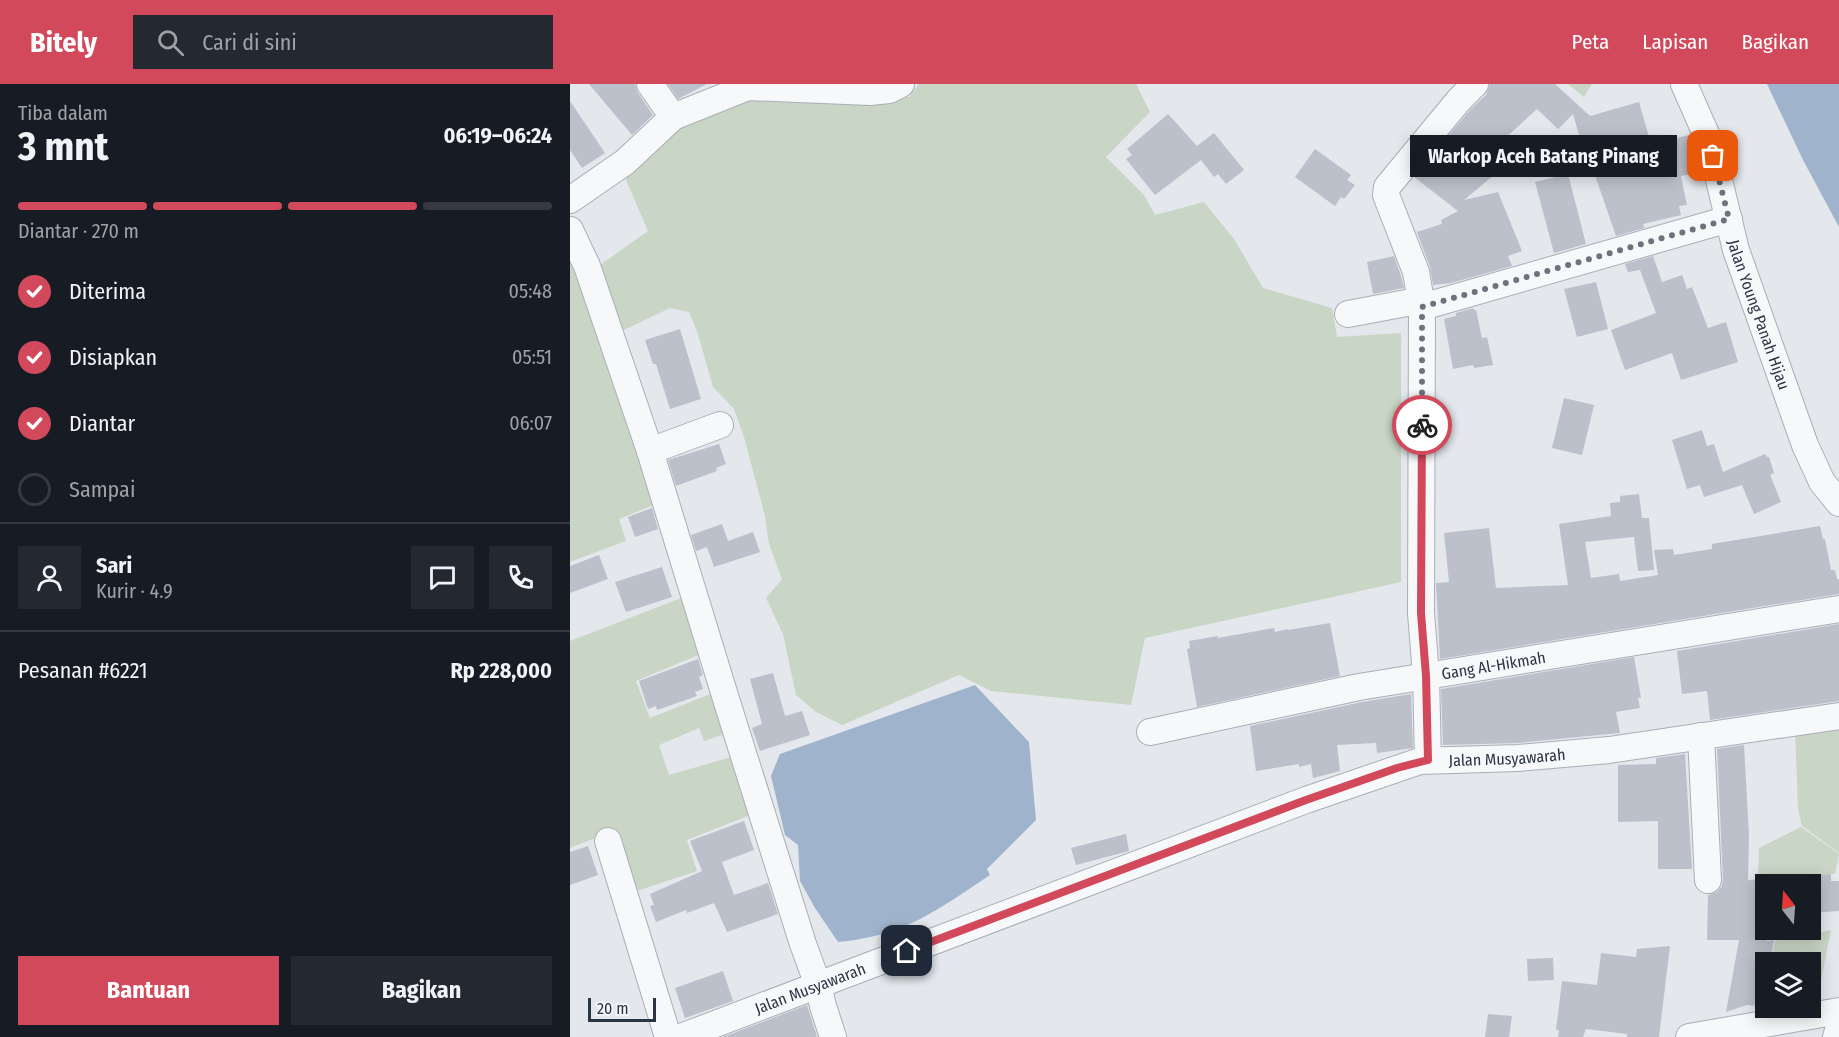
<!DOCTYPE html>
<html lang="id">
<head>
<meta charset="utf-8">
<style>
  :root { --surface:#171b24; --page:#242831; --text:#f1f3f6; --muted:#9ea1a6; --line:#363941; --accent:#d1495b }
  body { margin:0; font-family:"Fira Sans Condensed",sans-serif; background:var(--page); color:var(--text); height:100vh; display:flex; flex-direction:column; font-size:22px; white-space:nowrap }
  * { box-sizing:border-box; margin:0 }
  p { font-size:20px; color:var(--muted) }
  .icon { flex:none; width:33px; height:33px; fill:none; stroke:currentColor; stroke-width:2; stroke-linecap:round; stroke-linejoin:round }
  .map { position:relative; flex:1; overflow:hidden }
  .panel { display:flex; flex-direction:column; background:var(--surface); width:570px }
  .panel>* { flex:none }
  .needle { width:39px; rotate:343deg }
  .fabs { position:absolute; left:1185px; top:790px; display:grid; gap:12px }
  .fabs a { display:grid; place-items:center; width:66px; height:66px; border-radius:0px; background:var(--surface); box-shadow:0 3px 15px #0003; font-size:30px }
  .scale { position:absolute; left:18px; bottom:15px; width:68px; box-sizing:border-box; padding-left:6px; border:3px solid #2b3445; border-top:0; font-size:16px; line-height:21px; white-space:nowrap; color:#2b3445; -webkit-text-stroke:4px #f4f6f9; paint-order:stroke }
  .pin { position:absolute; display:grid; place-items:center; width:51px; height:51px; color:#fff; margin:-26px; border-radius:12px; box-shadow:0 3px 9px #0006 }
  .courier { position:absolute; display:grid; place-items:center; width:60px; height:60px; margin:-30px; border:4px solid #d1495b; border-radius:50%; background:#fff; color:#222; box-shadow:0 2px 8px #0007 }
  .bubble { position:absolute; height:42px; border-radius:0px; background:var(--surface); box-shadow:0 3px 15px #0003; font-size:20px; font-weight:700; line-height:42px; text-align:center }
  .headline em { font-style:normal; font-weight:700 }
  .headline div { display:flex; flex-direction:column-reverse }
  .headline { display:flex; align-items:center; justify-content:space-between; height:102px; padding:0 18px }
  h1 { font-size:39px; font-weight:700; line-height:45px }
  .bar { display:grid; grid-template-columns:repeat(4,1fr); gap:9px 6px; align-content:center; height:72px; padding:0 18px }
  .bar i { height:8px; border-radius:4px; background:var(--line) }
  .bar .selected { background:var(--accent) }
  .bar p { grid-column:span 4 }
  .line { display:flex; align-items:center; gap:15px; padding:0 18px; border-top:2px solid var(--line) }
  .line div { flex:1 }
  .round { display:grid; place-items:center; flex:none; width:63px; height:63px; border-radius:0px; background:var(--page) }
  ol { padding:0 18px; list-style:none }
  li { display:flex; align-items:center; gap:18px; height:66px }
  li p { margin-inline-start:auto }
  li .icon { padding:6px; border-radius:50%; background:var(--accent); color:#fff; stroke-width:4 }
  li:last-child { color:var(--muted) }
  li i { width:33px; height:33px; border:3px solid var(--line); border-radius:50% }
  .cta { display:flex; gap:12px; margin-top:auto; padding:12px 18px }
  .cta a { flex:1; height:69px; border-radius:0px; background:var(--accent); color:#fff; font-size:24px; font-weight:700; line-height:69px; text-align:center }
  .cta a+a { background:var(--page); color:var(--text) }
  header { display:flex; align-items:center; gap:36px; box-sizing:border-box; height:84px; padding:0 30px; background:var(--accent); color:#fff }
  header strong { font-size:28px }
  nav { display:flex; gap:33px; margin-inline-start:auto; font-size:21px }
  .search { width:420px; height:54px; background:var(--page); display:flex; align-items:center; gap:15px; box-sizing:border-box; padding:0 21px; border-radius:0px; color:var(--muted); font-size:22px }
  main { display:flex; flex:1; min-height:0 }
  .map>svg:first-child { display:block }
  .green { fill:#c9d6c5 }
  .water { fill:#9fb4cc }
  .building { fill:#bbc0ca }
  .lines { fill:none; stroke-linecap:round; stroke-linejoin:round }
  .minor-casing { stroke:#a9aeb7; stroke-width:28 }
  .minor { stroke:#f7f8fa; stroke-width:26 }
  .done { stroke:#6c737f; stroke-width:6; stroke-dasharray:0 10.8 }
  .route { stroke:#d1495b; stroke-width:8 }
  .labels { text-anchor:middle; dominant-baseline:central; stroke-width:4.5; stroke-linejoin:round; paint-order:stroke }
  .street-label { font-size:16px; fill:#2b3445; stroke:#f4f6f9 }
</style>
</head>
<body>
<header>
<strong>Bitely</strong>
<div class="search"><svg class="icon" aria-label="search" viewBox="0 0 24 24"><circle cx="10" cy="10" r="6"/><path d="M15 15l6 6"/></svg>Cari di sini</div>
<nav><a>Peta</a><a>Lapisan</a><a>Bagikan</a></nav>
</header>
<main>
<section class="panel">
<div class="headline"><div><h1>3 mnt</h1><p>Tiba dalam</p></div><em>06:19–06:24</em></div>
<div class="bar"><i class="selected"></i><i class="selected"></i><i class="selected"></i><i></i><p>Diantar · 270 m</p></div>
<ol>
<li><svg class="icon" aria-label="check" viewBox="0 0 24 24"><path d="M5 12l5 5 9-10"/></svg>Diterima<p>05:48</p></li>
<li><svg class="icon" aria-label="check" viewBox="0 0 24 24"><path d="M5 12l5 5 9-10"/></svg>Disiapkan<p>05:51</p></li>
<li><svg class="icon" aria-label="check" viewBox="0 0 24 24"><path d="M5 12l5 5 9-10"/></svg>Diantar<p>06:07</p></li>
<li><i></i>Sampai</li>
</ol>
<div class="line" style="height:108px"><a class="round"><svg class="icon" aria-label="person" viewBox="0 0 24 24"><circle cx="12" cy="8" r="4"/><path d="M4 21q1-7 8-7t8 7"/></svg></a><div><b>Sari</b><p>Kurir · 4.9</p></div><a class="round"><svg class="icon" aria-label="chat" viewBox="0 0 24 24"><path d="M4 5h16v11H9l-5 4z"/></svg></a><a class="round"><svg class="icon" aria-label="phone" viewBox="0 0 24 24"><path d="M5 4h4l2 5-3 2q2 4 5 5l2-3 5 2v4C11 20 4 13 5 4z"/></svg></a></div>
<div class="line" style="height:78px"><div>Pesanan #6221</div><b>Rp 228,000</b></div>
<div class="cta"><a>Bantuan</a><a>Bagikan</a></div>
</section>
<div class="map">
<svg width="1269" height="953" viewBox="0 0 1269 953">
  <rect width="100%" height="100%" fill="#e4e7ec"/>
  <g class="green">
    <polygon points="349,0 566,0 580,28 536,73 574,111 585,131 634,118 664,155 693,204 762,224 767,253 831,249 831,498 575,554 561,621 421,607 389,591 272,641 246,628 226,611 213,550 196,514 212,495 199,460 195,432 174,353 164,325 143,303 127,247 119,228 100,224 50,248 30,181 78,147 54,91 108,37 181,8 339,13"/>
    <polygon points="998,0 1022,0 1014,13"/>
    <polygon points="0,171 84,421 49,435 56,457 0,478"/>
    <polygon points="114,513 131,570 66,597 80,634 143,609 158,649 134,657 129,644 89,661 99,691 165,672 183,730 117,756 127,787 61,809 40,748 0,764 0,557"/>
    <polygon points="1269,637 1269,769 1232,742 1228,724 1225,643"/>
    <polygon points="1231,743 1269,770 1265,790 1188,794 1189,764"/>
    <polygon points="1261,846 1246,921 1241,922 1240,879 1201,879 1205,857"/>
  </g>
  <g class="water">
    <polygon points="1197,0 1269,0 1269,143 1233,76"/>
    <path d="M405,601L459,658L466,736L417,785L420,791C367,826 335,852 268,858L245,824L230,797L228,761L215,751L201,692L210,670Z"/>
  </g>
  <g class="building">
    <polygon points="19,0 65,0 68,9 83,31 62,51"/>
    <polygon points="98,0 137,0 108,15"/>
    <polygon points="920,0 985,0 1020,32 1069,18 1081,60 1119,51 1132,88 1111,92 1117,121 1109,122 1111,131 1073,140 1074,144 1046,152 1019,74 1016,75 1003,30 988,45 967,25 931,58 942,69 942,76 894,116 928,108 952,167 938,172 942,182 881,199 863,201 860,183 847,148 872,140 871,136 888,127 844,93 900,26 916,11"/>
    <polygon points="0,17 35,69 12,84 0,66"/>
    <polygon points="598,30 627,62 644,49 674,86 656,100 648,90 644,93 631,76 585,111 556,75 562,71 557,65"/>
    <polygon points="745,65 781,91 777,96 785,101 774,115 771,113 765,122 725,93"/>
    <polygon points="998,90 1016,160 984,169 965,98"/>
    <polygon points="824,172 831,192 834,204 803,210 797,178"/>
    <polygon points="1083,172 1092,198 1112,191 1117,205 1122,203 1138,244 1156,238 1168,278 1111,296 1102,269 1055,286 1041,246 1086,229 1070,186 1058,188 1055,180"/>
    <polygon points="1026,198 1038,245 1007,253 994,205"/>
    <polygon points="903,224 904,226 906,226 912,254 917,253 923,281 904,284 903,281 883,285 874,235 886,232 886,229"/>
    <polygon points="110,245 131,315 100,325 86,280 83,280 75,256"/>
    <polygon points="994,314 1024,321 1012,371 982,364"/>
    <polygon points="1132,346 1137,362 1144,360 1153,388 1195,370 1197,373 1199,373 1204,389 1200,391 1211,418 1184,430 1172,401 1134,413 1130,401 1117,405 1102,356"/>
    <polygon points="149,360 156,380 146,384 147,387 106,402 98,376"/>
    <polygon points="1069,410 1072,434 1079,434 1084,486 1068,487 1064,453 1015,458 1021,494 1049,490 1050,497 1088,491 1084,466 1103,465 1104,471 1142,465 1142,460 1250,442 1253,455 1255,455 1261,486 1265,486 1267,495 1269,495 1269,510 870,575 866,499 879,498 874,449 919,444 926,504 998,501 989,440 1041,432 1040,419 1050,418 1050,412"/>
    <polygon points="82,424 88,445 65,453 58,433"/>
    <polygon points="152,440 158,457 183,448 190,468 144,483 137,463 126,467 121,451"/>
    <polygon points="29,471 38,495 0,509 0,482"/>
    <polygon points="92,483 102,513 56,528 45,498"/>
    <polygon points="760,539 770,592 627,623 617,565 620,564 619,557 648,552 648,554 704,544 705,548 717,545 718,546"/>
    <polygon points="1269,540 1269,617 1140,636 1137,607 1112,610 1107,567"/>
    <polygon points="1064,573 1071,614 1068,614 1070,624 1046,628 1050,649 947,659 873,661 871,605"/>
    <polygon points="128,575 133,591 129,593 133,605 125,608 127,612 87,626 86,622 78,625 69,597"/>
    <polygon points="203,589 215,632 232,627 240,651 190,667 182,644 192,640 180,595"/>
    <polygon points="841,610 843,664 807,669 806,659 767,661 770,687 743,694 741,680 729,683 729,680 686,687 680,642 792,618"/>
    <polygon points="1174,661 1179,752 1178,796 1196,795 1196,857 1204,856 1200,879 1196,879 1196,898 1192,897 1188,922 1177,921 1156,928 1169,856 1137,856 1138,811 1147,808 1152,802 1153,795 1147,665"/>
    <polygon points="1115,670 1122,785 1088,785 1088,737 1048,738 1048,681 1086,680 1086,674"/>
    <polygon points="174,737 184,766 152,778 164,811 198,799 208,830 157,848 144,819 117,829 116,826 86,838 80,822 84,821 80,810 132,787 120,757"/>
    <polygon points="556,750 559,767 506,781 501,764"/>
    <polygon points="18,762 28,791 0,801 0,768"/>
    <polygon points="1261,790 1261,797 1269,797 1269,827 1240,829 1240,792"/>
    <polygon points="1100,862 1089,953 1057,953 1057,950 1016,945 1013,953 988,953 989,946 986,946 992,897 1027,901 1031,869 1066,873 1067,865"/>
    <polygon points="983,874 984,896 958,897 957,875"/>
    <polygon points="153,887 163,917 115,934 105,904"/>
    <polygon points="237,921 247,953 153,953"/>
    <polygon points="918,930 942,932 939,953 915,953"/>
  </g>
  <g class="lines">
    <defs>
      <g id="minor">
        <polyline points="80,0 103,33"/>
        <path id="s1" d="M1114,0L1140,59L1166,166L1235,361L1252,398L1269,419"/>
        <polyline points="0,116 55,78 103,33 178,3 300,8 319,6 331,0"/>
        <polyline points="0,146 17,182 80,367 156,615 233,860 248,901 253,922 263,953"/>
        <polyline points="778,230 842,218 852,223 1159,135"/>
        <polyline points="80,367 150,341"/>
        <path id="s2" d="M580,648L789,603L1269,525"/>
        <polyline points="1131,652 1138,796"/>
        <polyline points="858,676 856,592 851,529 852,223 846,188 816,111 817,103 889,16 905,0"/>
        <polyline points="38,757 98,953"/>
        <path id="s3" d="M111,953L736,716L850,677L948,674L1039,666L1269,632"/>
        <polyline points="1119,953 1269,927"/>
        <polyline points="1266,953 1269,943"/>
      </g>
    </defs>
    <use href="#minor" class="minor-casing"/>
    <use href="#minor" class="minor"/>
  </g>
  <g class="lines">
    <polyline class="done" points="852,341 852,223 1159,135 1143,72"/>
    <polyline class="route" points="337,867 736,716 827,684 858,676 856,592 851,529 852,341"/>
  </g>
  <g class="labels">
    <g class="street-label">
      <text stroke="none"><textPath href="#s1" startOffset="243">Jalan Young Panah Hijau</textPath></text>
      <text stroke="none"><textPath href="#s2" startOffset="350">Gang Al-Hikmah</textPath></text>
      <text stroke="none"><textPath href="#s3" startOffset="876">Jalan Musyawarah</textPath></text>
      <text stroke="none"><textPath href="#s3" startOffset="138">Jalan Musyawarah</textPath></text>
    </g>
  </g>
</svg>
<div class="fabs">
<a><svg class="needle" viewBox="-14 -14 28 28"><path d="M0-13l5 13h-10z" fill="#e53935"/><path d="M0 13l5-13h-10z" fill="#9ea1a6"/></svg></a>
<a><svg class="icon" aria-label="layers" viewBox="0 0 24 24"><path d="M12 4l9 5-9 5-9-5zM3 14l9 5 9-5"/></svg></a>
</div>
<div class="scale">20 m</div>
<div class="pin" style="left:1143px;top:72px;background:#ea580c"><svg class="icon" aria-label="bag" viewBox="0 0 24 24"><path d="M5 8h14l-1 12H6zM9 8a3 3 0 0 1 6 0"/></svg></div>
<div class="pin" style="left:337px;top:867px;background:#1f2937"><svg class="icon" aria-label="home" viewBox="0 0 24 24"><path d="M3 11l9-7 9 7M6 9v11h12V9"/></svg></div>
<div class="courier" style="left:852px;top:341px"><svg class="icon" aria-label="bike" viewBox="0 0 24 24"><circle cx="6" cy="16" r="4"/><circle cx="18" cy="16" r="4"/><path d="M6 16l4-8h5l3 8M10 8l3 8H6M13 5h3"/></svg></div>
<div class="bubble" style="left:840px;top:51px;width:267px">Warkop Aceh Batang Pinang</div>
</div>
</main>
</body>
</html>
